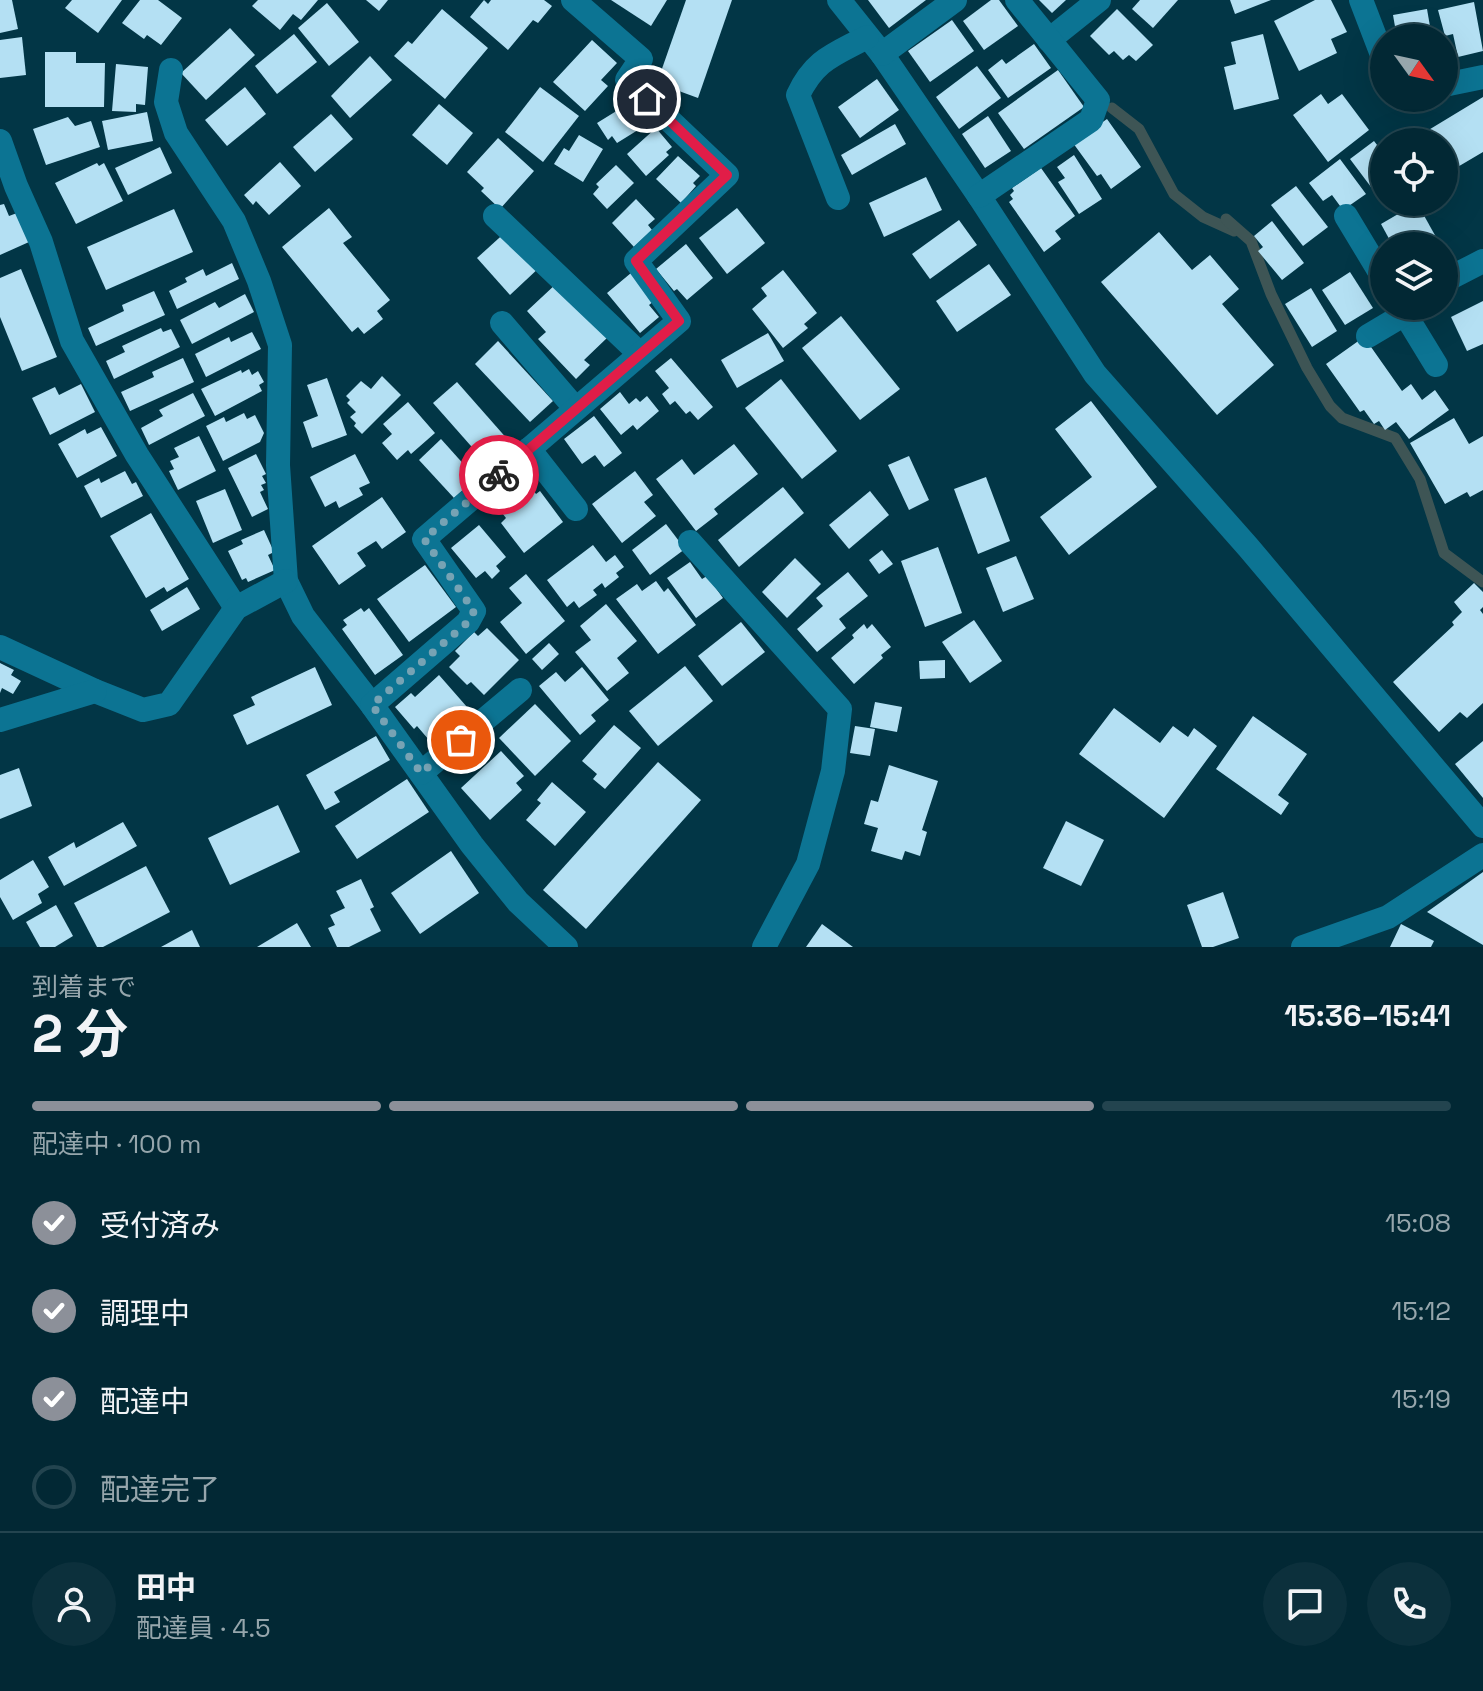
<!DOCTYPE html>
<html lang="ja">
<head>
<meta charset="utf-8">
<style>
  :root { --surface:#022834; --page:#0c303c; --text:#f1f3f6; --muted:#96a6ac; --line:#23444f; --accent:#8c9099 }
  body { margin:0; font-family:"Space Grotesk","Noto Sans JP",sans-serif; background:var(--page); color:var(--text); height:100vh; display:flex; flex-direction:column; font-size:30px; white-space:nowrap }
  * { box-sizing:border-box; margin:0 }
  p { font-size:26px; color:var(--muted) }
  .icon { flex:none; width:44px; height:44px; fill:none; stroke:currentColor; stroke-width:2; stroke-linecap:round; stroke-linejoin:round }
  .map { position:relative; height:947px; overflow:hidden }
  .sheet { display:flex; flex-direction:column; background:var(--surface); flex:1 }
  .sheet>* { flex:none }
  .needle { width:52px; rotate:123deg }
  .controls { position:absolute; left:1370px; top:24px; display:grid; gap:16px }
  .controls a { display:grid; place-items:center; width:88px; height:88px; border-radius:50%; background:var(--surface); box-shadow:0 8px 32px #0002,0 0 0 2px var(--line); font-size:40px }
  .pin { position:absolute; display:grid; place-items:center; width:68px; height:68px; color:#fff; margin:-34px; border:4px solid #fff; border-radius:50%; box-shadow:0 2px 8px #0007 }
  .courier { position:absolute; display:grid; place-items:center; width:80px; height:80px; margin:-40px; border:6px solid #e11d48; border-radius:50%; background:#fff; color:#222; box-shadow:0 2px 10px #0007 }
  .summary em { font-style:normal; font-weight:700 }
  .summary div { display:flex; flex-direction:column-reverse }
  .summary { display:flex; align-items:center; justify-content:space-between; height:136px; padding:0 32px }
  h1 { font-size:52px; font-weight:700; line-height:60px }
  .bar { display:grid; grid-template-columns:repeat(4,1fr); gap:12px 8px; align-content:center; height:96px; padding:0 32px }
  .bar i { height:10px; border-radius:6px; background:var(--line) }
  .bar .on { background:var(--accent) }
  .bar p { grid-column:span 4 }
  .line { display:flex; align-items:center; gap:20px; padding:0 32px; border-top:2px solid var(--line) }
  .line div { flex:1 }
  .round { display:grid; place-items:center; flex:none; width:84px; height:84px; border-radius:42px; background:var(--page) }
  ol { padding:0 32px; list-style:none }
  li { display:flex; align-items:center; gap:24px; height:88px }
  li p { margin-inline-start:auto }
  li .icon { padding:8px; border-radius:50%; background:var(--accent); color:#fff; stroke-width:4 }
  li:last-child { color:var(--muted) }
  li i { width:44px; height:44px; border:4px solid var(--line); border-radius:50% }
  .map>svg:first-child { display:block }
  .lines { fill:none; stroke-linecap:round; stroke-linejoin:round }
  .stream { stroke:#3e5555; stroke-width:11 }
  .building { fill:#b4e0f3 }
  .minor { stroke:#0c7493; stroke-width:24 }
  .done { stroke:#77a3b4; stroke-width:8; stroke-dasharray:0 14.4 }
  .route { stroke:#e11d48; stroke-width:10 }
</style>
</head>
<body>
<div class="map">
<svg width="1483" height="947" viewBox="0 0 1483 947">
  <rect width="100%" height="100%" fill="#023646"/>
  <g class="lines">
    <g class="stream">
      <polyline points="1112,108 1139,129 1174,194 1203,217 1234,231"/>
      <polyline points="1226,219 1251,241 1271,294 1307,368 1330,406 1342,418 1395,438 1420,479 1444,553 1483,582"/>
    </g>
  </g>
  <g class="building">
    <polygon points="0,0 12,0 18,29 0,33"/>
    <polygon points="72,0 122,0 98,33 65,8"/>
    <polygon points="140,0 158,0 182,18 161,45 147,35 144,39 122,23"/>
    <polygon points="258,0 318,0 301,20 293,14 280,30 252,6"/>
    <polygon points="366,0 388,0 379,11"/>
    <polygon points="484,0 488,4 491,0 544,0 552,6 538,23 533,20 508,50 470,17"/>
    <polygon points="611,0 667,0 651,26"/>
    <polygon points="686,0 732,0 698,98 657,83"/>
    <polygon points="868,0 926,0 889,28"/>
    <polygon points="991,0 999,0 1018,26 984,50 963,21"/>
    <polygon points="1039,0 1066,0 1052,13"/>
    <polygon points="1140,0 1178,0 1153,28 1132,9"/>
    <polygon points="1230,0 1271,0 1235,14"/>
    <polygon points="1315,0 1331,0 1347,32 1331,39 1337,53 1299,71 1274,21"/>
    <polygon points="1474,2 1483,51 1458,57 1453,34 1445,36 1438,10"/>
    <polygon points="327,3 359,42 329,66 298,28"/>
    <polygon points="442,9 488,48 445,99 394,56 408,41 412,44"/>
    <polygon points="1117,9 1153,45 1136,61 1129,55 1123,60 1114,51 1109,55 1090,36"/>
    <polygon points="1427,9 1432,38 1397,38 1393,15"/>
    <polygon points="952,20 974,51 930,82 908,51"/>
    <polygon points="230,28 255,55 206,100 181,73"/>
    <polygon points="294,34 317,62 277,94 255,66"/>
    <polygon points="1263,34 1279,99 1234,110 1224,67 1236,64 1231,42"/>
    <polygon points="22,37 26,75 0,78 0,40"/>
    <polygon points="592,40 617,63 601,80 608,86 585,111 553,82"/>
    <polygon points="1034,44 1051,68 1008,98 988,70 1002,59 1006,64"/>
    <polygon points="45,52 76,52 76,63 105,63 104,107 45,107"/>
    <polygon points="370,56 392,80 350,118 331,96"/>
    <polygon points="116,64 148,67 145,105 136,104 136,112 112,111"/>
    <polygon points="977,66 1001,98 959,129 936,97"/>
    <polygon points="1058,70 1084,107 1024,149 998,113"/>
    <polygon points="877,79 899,110 860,138 838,107"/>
    <polygon points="245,87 266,114 227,146 205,120"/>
    <polygon points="540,87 579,116 543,162 505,132"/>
    <polygon points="1321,94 1328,104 1342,94 1369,130 1328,162 1293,115"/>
    <polygon points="1483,97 1483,152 1444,175 1444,142 1420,142 1417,137"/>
    <polygon points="631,102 646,125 617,143 612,136 608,140 597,123"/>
    <polygon points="439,104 473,133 447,165 412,135"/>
    <polygon points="147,112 153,141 108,150 102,121"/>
    <polygon points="331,114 353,139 315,172 293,147"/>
    <polygon points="988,116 1011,151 985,168 962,134"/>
    <polygon points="68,117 75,126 91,121 100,147 46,165 33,129"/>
    <polygon points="1107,119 1141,167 1111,189 1101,174 1097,176 1073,143"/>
    <polygon points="895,124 906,144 852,175 841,155"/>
    <polygon points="656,128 672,147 666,152 669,155 646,176 627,154"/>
    <polygon points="579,135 603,149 583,182 554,164 564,148 569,151"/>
    <polygon points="498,138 534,171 500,209 481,191 484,188 467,172"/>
    <polygon points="1374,141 1384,154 1384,191 1380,186 1374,191 1350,159"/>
    <polygon points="160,147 172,173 128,195 115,168"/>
    <polygon points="1074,155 1102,199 1079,214 1058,182 1065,178 1057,167"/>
    <polygon points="678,156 700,176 693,183 696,186 681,203 656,179"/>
    <polygon points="1340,159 1366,194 1343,210 1332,195 1323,201 1309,183"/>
    <polygon points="280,162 301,186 269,215 256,201 253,205 244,195"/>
    <polygon points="97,163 99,166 104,163 123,201 76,224 55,183"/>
    <polygon points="616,165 634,183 607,209 593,194 599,187 596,184"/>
    <polygon points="1041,168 1075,216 1055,231 1061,239 1044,252 1009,202 1013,199 1010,195 1014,191 1012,188"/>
    <polygon points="926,177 942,210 884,237 869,203"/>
    <polygon points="1296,186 1328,227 1303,246 1271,205"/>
    <polygon points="636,199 655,219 648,225 652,230 634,247 612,223"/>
    <polygon points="1417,203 1441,246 1393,246 1381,224"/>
    <polygon points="4,204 9,216 17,213 29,242 0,255 0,205"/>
    <polygon points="329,208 352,237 343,243 390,300 377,311 383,319 364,334 358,327 352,332 282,247"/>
    <polygon points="737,208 765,243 727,274 699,238"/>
    <polygon points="174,209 193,252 106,290 87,247"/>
    <polygon points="959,220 977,245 930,279 912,254"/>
    <polygon points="1272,221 1304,263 1282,280 1258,251 1263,247 1254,236"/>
    <polygon points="509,229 541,266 510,295 477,258"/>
    <polygon points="1159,232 1192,270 1210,255 1239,289 1222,304 1274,365 1217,415 1101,282"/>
    <polygon points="686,244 713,278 687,300 677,289 674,291 656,269"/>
    <polygon points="232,263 239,279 177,309 169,291 187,282 185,278 203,269 206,276"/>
    <polygon points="989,264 1011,295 957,332 936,301"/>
    <polygon points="21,269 57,357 22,371 0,317 0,278"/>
    <polygon points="783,270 817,313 804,324 808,328 783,348 752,309 767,296 761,288"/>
    <polygon points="1350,272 1373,308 1345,325 1322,290"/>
    <polygon points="631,273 654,301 649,305 659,317 640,333 607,293"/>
    <polygon points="557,283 608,337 584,360 590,365 576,379 538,339 546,332 527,311"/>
    <polygon points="1311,288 1337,331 1312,347 1285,304"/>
    <polygon points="154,291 165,315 96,346 88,328 124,311 122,305"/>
    <polygon points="245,294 254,312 192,344 180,320 215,302 219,308"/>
    <polygon points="1483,301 1483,344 1467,351 1451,317"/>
    <polygon points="841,316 900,389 860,420 802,348"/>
    <polygon points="161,328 163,332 171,329 180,347 114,379 106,361 125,352 122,346"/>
    <polygon points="252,332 261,349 206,377 195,354 229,337 231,342"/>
    <polygon points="768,333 784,361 737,388 721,360"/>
    <polygon points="1364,337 1402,391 1411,384 1422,400 1435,390 1449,410 1409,439 1396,422 1385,430 1379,421 1374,424 1364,410 1360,412 1326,364"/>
    <polygon points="498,341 553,401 530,422 475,364"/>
    <polygon points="183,358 194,382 130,411 121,392 154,377 152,372"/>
    <polygon points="671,358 713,407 698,420 690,411 686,414 675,401 670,405 662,394 669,388 655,371"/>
    <polygon points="249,369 252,375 258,371 264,382 259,385 262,391 215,416 201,389 241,370 242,373"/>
    <polygon points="382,376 401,395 362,434 354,426 356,423 350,417 356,412 347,403 350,400 346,396 361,381 371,389"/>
    <polygon points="327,378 347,435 312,448 303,422 318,416 307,385"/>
    <polygon points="781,379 837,451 802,479 745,408"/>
    <polygon points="457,382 509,441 486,463 433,403"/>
    <polygon points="81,384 95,412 50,435 32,398 55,387 59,395"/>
    <polygon points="620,392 629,404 636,398 640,402 647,396 659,411 637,430 633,425 621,435 600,409"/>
    <polygon points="193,393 205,416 149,445 141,428 163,416 159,410"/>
    <polygon points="1091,401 1157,487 1069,555 1040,517 1092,477 1055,429"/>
    <polygon points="408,402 435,433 411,454 408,450 397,460 382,443 392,434 383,424"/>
    <polygon points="244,413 247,419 255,415 264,433 260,442 223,461 206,426 224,417 226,422"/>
    <polygon points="594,416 622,453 604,467 595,455 582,464 564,439"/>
    <polygon points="1454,418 1469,444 1483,436 1483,490 1470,497 1467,492 1445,504 1410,443"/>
    <polygon points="101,427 117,456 77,478 58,444 85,429 87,434"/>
    <polygon points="199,436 216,471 178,490 169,471 174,469 170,461 179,457 174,448"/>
    <polygon points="441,439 476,478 454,498 419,460"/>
    <polygon points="734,444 758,474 714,509 718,514 696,531 656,479 682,459 694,475"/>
    <polygon points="256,454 266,474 262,476 266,483 261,485 264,490 260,492 268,509 252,517 228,468"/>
    <polygon points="355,454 370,483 359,488 363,495 339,508 336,501 325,507 310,477"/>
    <polygon points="909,456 929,500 909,510 888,465"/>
    <polygon points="125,471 132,484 136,482 143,496 101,518 84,486 99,478 101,483"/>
    <polygon points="635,471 653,495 644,502 656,516 622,543 592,504"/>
    <polygon points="986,477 1010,541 978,554 954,489"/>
    <polygon points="530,486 536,494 540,491 563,522 524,553 501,523 506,518 499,509"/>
    <polygon points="783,487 804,513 739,567 718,540"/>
    <polygon points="225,489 242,530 213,543 196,501"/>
    <polygon points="870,491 889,515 849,549 829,525"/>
    <polygon points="382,497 406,532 382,549 376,541 357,553 366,566 339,585 312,546"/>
    <polygon points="151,513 189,579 167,592 164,587 146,598 110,536"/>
    <polygon points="666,524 685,549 650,575 632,550"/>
    <polygon points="479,525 506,557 496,566 500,571 492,579 485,571 476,578 451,548"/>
    <polygon points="264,530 274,552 268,555 275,570 248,582 246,578 242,580 228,551 243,544 241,540"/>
    <polygon points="593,545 606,562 615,555 624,567 616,573 619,577 605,588 602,583 593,590 597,595 579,608 574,601 567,607 547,580"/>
    <polygon points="938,547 962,613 925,627 901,561"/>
    <polygon points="882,550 893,564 879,574 869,560"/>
    <polygon points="1016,556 1034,599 1003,612 986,568"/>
    <polygon points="795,558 821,584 787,618 762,592"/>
    <polygon points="690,562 702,579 707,576 723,598 696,618 667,578"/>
    <polygon points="425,565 456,607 409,642 377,599"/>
    <polygon points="848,572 868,596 839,619 846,628 817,652 797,629 823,606 816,598"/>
    <polygon points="526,574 565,621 526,654 500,622 522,603 509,588"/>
    <polygon points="656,581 664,592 668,588 696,625 658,654 616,599 637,584 642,591"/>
    <polygon points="1474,583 1483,592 1483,607 1480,610 1483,614 1483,703 1467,718 1460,712 1439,732 1393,682 1454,625 1452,622 1462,612 1454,602"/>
    <polygon points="187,587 200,609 162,631 150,610"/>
    <polygon points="606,604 637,641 617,658 629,673 607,691 575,652 591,640 580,626"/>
    <polygon points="361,608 364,612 369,608 403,655 375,675 342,629 347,625 343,620"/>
    <polygon points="974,620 1002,661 970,683 942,642"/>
    <polygon points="741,622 765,652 722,686 698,656"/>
    <polygon points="864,624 867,629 872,624 891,647 881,655 883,658 854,684 831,658 854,638 852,635"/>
    <polygon points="487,628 519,660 484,695 471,682 467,685 449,667 460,656 455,651 474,632 478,636"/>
    <polygon points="549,643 559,654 542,670 532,659"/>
    <polygon points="945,660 945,678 920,679 919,661"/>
    <polygon points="0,663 14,670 11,675 21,681 13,694 2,688 0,693"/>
    <polygon points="685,666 713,701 658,746 629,711"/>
    <polygon points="315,667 332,705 247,745 233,715 255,705 251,697"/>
    <polygon points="582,667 609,700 591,715 596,721 580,735 539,686 556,672 565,682"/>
    <polygon points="439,675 467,707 429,740 417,726 414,729 395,707 411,693 415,697"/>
    <polygon points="875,702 902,707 897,732 870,727"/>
    <polygon points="535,704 571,741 535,776 499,738"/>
    <polygon points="1114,708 1160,743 1173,726 1188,737 1194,728 1217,746 1164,818 1079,754"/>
    <polygon points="1253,716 1307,754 1278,795 1289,803 1281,815 1216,769"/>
    <polygon points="614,725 641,748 605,789 593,779 597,774 582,761"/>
    <polygon points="855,726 875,729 870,756 850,753"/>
    <polygon points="376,736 390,760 334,792 340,802 325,810 306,775"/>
    <polygon points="1483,741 1483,798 1455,764"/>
    <polygon points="501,751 524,776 516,783 522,790 490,820 461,788"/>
    <polygon points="658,762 701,800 586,929 543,890"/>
    <polygon points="889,765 938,781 922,830 927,832 920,856 905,851 902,860 871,851 878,828 864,824 871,800 878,802"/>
    <polygon points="19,768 32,806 0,819 0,775"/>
    <polygon points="407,779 429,812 357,859 335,826"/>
    <polygon points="552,782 586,812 555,846 526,820 541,803 537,800"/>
    <polygon points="278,805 300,852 230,885 208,838"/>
    <polygon points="1066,821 1104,840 1081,886 1043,868"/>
    <polygon points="123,822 137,846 64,886 48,857 74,842 76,848"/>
    <polygon points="451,851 479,893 420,934 391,893"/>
    <polygon points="33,860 49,887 38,894 42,903 13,920 0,897 0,880"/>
    <polygon points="146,866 170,912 103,947 97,947 74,903"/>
    <polygon points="1483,872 1483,945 1427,912"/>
    <polygon points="361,879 374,907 370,909 381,931 349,947 337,947 328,928 335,925 330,915 345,908 336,891"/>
    <polygon points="1223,892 1239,938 1213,947 1202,947 1187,905"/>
    <polygon points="56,905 73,936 55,947 40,947 26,922"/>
    <polygon points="297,923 311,947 257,947"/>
    <polygon points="822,924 853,947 806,947"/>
    <polygon points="1401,924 1434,941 1431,947 1390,947"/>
    <polygon points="192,930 200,947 161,947"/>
  </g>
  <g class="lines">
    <g class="minor">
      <polyline points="839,0 882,54 979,196 1095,374 1248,547 1483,826"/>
      <polyline points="1361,0 1384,60"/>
      <polyline points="1049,40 1099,0"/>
      <polyline points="882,54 955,0"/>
      <polyline points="171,70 166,102 176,133 234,221 259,281 280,345 278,465 286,581 303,616 372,705 472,845 518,902 566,947"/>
      <polyline points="1444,85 1483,77"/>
      <polyline points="0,141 16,186 41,242 72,341 137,455 236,608"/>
      <polyline points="979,196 1091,120 1098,100 1017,0"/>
      <path d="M838,198L798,95C815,59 834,55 867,37"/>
      <polyline points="495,216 639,353"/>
      <polyline points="1346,216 1384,279"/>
      <polyline points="1444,281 1483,261"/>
      <polyline points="1400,306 1436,365"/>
      <polyline points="502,323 575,408"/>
      <polyline points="1368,336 1405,314"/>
      <polyline points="529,449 576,509"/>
      <polyline points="690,542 840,709 833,771 808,864 764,947"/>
      <polyline points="0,647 95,691 143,710 169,704 236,608 286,581"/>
      <polyline points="372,705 468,622 474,611 424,539 679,321 636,261 727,175 627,80 641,59 573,0"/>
      <polyline points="0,720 95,691"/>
      <polyline points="421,773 520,690"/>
      <polyline points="1303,947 1388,917 1483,855"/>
    </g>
  </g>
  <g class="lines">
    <polyline class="done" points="461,740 421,773 372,705 468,622 474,611 424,539 499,475"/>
    <polyline class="route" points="499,475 679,321 636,261 727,175 647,99"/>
  </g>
</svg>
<div class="controls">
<a><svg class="needle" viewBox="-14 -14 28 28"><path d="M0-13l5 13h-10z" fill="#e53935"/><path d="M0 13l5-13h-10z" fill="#96a6ac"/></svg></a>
<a><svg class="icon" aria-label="locate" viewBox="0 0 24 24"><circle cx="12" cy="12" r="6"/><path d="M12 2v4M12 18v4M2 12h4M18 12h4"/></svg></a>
<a><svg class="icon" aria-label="layers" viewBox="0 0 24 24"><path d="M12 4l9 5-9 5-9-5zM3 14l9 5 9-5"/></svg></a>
</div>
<div class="pin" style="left:461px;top:740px;background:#ea580c"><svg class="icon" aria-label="bag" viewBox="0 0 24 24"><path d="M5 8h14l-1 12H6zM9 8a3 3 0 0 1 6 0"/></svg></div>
<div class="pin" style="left:647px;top:99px;background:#1f2937"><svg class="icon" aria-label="home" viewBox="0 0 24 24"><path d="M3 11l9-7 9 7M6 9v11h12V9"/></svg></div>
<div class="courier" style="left:499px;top:475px"><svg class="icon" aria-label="bike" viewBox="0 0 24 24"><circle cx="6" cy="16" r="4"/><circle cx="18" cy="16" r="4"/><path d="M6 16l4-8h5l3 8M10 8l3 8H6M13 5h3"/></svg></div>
</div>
<section class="sheet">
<div class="summary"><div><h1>2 分</h1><p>到着まで</p></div><em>15:36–15:41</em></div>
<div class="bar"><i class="on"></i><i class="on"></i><i class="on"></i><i></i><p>配達中 · 100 m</p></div>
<ol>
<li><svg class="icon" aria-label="check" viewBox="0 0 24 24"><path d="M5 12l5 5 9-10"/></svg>受付済み<p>15:08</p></li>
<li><svg class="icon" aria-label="check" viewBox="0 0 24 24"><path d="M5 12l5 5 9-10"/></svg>調理中<p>15:12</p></li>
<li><svg class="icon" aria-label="check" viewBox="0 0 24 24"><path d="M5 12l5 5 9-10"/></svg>配達中<p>15:19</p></li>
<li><i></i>配達完了</li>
</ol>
<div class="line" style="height:144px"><a class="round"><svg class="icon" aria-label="person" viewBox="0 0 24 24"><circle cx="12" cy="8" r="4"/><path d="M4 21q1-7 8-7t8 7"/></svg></a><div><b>田中</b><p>配達員 · 4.5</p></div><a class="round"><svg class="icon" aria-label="chat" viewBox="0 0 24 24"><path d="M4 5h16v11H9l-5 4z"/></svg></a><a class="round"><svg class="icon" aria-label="phone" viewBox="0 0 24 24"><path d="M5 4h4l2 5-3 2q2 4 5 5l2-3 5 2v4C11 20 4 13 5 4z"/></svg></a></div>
</section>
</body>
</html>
